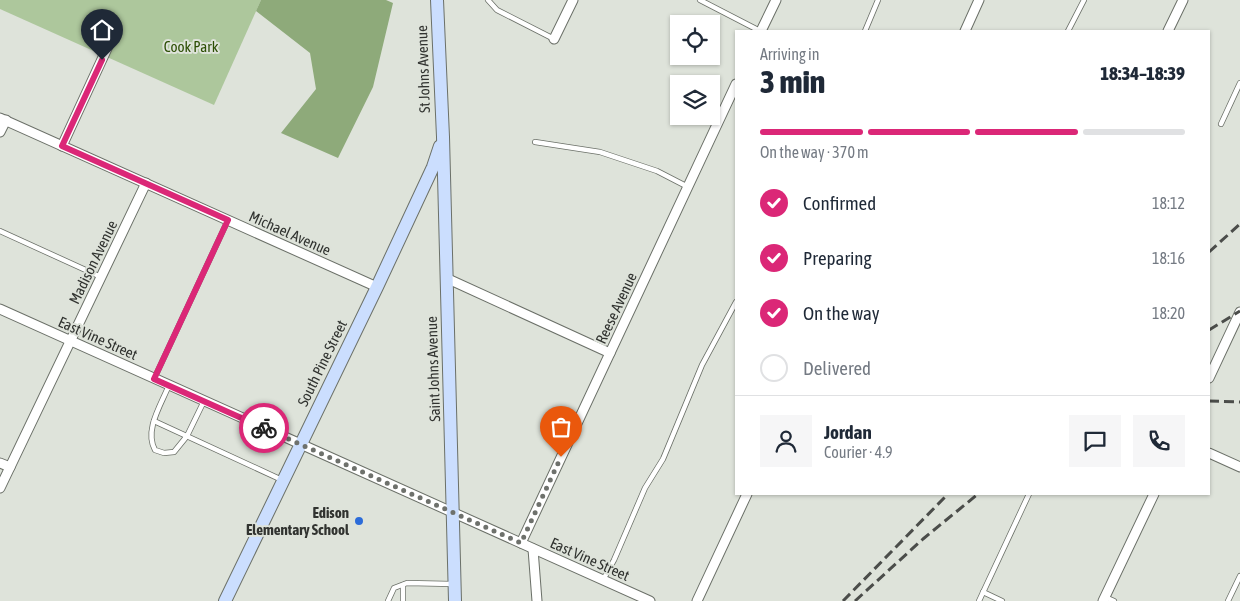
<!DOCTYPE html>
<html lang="en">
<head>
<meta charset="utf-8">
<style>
  :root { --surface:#fff; --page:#f6f6f7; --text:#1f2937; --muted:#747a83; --line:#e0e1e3; --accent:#db2777 }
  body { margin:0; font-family:"Asap Condensed",sans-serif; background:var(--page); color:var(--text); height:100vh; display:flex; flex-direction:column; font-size:19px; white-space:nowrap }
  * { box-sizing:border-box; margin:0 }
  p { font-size:16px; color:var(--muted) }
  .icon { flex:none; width:28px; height:28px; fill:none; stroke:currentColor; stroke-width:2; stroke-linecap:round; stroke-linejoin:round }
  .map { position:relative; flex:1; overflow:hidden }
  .side { position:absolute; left:735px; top:30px; width:475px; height:465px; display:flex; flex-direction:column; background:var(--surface); border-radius:0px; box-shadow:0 1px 4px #0004 }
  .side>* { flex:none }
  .fabs { position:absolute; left:670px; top:15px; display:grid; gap:10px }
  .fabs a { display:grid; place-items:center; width:50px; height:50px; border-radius:0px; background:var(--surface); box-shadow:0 1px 4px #0004; font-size:25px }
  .pin { position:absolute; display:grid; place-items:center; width:42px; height:42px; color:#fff; margin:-51px -21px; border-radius:50% 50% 50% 0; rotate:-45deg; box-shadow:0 0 5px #0007 }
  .pin .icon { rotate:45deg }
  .courier { position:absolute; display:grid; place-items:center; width:50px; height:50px; margin:-25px; border:4px solid #db2777; border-radius:50%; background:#fff; color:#222; box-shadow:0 1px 6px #0007 }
  .head em { font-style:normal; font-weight:800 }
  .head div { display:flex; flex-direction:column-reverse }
  .head { display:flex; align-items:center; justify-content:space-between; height:85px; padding:0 25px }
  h1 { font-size:32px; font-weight:800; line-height:38px }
  .bar { display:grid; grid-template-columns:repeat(4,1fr); gap:8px 5px; align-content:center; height:60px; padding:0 25px }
  .bar i { height:6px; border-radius:4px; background:var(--line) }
  .bar .selected { background:var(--accent) }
  .bar p { grid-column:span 4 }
  .line { display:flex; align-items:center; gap:12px; padding:0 25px; border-top:1px solid var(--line) }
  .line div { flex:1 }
  .round { display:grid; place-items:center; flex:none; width:52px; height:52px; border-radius:0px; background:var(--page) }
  ol { padding:0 25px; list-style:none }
  li { display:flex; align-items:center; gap:15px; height:55px }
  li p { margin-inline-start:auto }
  li .icon { padding:5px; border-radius:50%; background:var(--accent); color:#fff; stroke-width:4 }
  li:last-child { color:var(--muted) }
  li i { width:28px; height:28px; border:2px solid var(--line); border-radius:50% }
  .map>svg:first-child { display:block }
  .green { fill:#adc79c }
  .forest { fill:#8eaa7a }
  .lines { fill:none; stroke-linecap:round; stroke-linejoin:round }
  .lane-casing { stroke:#6b7068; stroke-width:6 }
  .street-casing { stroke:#6b7068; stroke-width:11 }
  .secondary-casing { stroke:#6b7068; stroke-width:14 }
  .lane { stroke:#fff; stroke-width:4.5 }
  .street { stroke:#fff; stroke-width:9 }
  .secondary { stroke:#cbdefe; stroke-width:12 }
  .rail { stroke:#4b4d4a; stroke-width:3; stroke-dasharray:10 5; stroke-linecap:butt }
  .done { stroke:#6e716c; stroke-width:5; stroke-dasharray:0 9 }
  .route { stroke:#db2777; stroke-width:6 }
  .poi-dot { fill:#2c6cd9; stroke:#dee3da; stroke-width:2 }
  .labels { text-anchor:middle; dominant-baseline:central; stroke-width:4; stroke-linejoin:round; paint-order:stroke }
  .park-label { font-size:15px; fill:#2c4e04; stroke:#dee3da }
  .street-label { font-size:15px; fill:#313330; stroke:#dee3da }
  .poi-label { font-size:15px; font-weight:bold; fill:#313330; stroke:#dee3da; text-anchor:end }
</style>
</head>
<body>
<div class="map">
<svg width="1240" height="601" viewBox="0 0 1240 601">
  <rect width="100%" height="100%" fill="#dee3da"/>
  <polygon class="green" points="0,0 261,0 214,105 0,9"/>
  <polygon class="forest" points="261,0 386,0 393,3 373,87 338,158 281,133 316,89 310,53 256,11"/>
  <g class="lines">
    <defs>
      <g id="lane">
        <polyline points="488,0 497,10 554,39"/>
        <polyline points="700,0 760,31"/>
        <polyline points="865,31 878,0"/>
        <polyline points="1068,31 1084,0"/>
        <polyline points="1221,124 1240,83"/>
        <polyline points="535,142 600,152 657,171 688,187"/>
        <polyline points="0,231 101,277"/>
        <polyline points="154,379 228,220"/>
        <path d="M169,385C161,405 144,430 155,450L164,453L174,452L187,436L204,401"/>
        <polyline points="154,421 282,480"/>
        <polyline points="603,580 614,560 645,488 663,459 702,365 736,302"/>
        <polyline points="403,585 403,601"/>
        <polyline points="983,592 1002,601"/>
        <polyline points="1105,597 1114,601"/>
        <polyline points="388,601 394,588 407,583 453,584"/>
        <polyline points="979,601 1029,494"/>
        <polyline points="1228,601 1240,576"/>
      </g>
      <g id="street">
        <polyline points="761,31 776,0"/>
        <polyline points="965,31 979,0"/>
        <polyline points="1168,31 1183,0"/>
        <polyline points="554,39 573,0"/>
        <polyline points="0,118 377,287"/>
        <polyline points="0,132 6,120"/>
        <polyline points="62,146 110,42"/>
        <polyline points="446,278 610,353"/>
        <polyline points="0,309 650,601"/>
        <polyline points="1209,378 1240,312"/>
        <polyline points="1209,453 1240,467"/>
        <polyline points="0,463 10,467"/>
        <polyline points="0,488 146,183"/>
        <polyline points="521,543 736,84"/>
        <polyline points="533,549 537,601"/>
        <polyline points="697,601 747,494"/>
        <polyline points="1103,601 1154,494"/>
      </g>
      <g id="secondary">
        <polyline points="437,0 443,137 455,601"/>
        <polyline points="225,601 377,287 433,167 440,146"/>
      </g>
    </defs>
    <use href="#lane" class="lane-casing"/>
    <use href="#street" class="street-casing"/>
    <use href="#secondary" class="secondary-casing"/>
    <use href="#lane" class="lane"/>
    <use href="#street" class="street"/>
    <use href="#secondary" class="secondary"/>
    <g class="rail">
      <polyline points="1209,252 1240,224"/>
      <polyline points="1209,330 1240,311"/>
      <polyline points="1209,401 1240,402"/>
      <polyline points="843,601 948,494"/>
      <polyline points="855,601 923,539 978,494"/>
    </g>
  </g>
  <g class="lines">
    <polyline class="done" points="264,428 521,543 561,457"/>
    <polyline class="route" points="102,60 62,146 228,220 154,379 264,428"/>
  </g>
  <circle class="poi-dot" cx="359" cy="521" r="5"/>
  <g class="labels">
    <g class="park-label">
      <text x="191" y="46">Cook Park</text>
    </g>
    <g class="street-label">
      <text transform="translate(423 69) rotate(-92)">St Johns Avenue</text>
      <text transform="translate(290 233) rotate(24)">Michael Avenue</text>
      <text transform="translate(93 262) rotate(-64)">Madison Avenue</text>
      <text transform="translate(616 308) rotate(-65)">Reese Avenue</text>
      <text transform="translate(98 338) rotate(24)">East Vine Street</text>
      <text transform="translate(322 363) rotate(-64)">South Pine Street</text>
      <text transform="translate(433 369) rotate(-92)">Saint Johns Avenue</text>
      <text transform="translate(590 559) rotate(24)">East Vine Street</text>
    </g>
    <g class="poi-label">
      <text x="349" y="512">Edison<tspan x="349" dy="17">Elementary School</tspan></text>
    </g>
  </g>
</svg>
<div class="fabs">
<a><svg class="icon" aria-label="locate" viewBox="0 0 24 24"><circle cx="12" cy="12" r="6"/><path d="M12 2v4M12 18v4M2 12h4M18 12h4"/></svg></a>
<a><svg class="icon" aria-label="layers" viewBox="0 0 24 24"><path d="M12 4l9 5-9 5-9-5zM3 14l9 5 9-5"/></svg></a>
</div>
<div class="pin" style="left:561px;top:457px;background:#ea580c"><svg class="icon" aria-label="bag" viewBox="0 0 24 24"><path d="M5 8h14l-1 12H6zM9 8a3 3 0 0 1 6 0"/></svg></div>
<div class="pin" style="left:102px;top:60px;background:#1f2937"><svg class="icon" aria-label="home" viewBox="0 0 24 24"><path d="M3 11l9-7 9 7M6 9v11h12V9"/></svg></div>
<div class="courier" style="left:264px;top:428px"><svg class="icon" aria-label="bike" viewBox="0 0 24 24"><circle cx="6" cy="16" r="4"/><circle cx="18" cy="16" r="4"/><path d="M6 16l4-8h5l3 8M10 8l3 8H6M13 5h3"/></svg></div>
<section class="side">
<div class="head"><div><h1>3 min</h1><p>Arriving in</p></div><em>18:34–18:39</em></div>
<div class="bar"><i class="selected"></i><i class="selected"></i><i class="selected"></i><i></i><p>On the way · 370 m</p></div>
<ol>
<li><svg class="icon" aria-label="check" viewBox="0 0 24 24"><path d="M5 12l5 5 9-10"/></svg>Confirmed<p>18:12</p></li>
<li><svg class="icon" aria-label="check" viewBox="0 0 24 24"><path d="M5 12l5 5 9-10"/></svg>Preparing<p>18:16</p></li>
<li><svg class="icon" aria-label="check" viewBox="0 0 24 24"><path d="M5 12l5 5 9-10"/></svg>On the way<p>18:20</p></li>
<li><i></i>Delivered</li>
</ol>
<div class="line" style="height:90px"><a class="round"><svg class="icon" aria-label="person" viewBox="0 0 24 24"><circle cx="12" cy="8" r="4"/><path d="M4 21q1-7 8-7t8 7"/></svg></a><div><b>Jordan</b><p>Courier · 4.9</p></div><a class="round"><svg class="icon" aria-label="chat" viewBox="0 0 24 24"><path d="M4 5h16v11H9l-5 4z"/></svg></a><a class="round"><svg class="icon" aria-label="phone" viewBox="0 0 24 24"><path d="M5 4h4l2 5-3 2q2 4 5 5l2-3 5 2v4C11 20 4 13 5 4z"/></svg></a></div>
</section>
</div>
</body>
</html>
